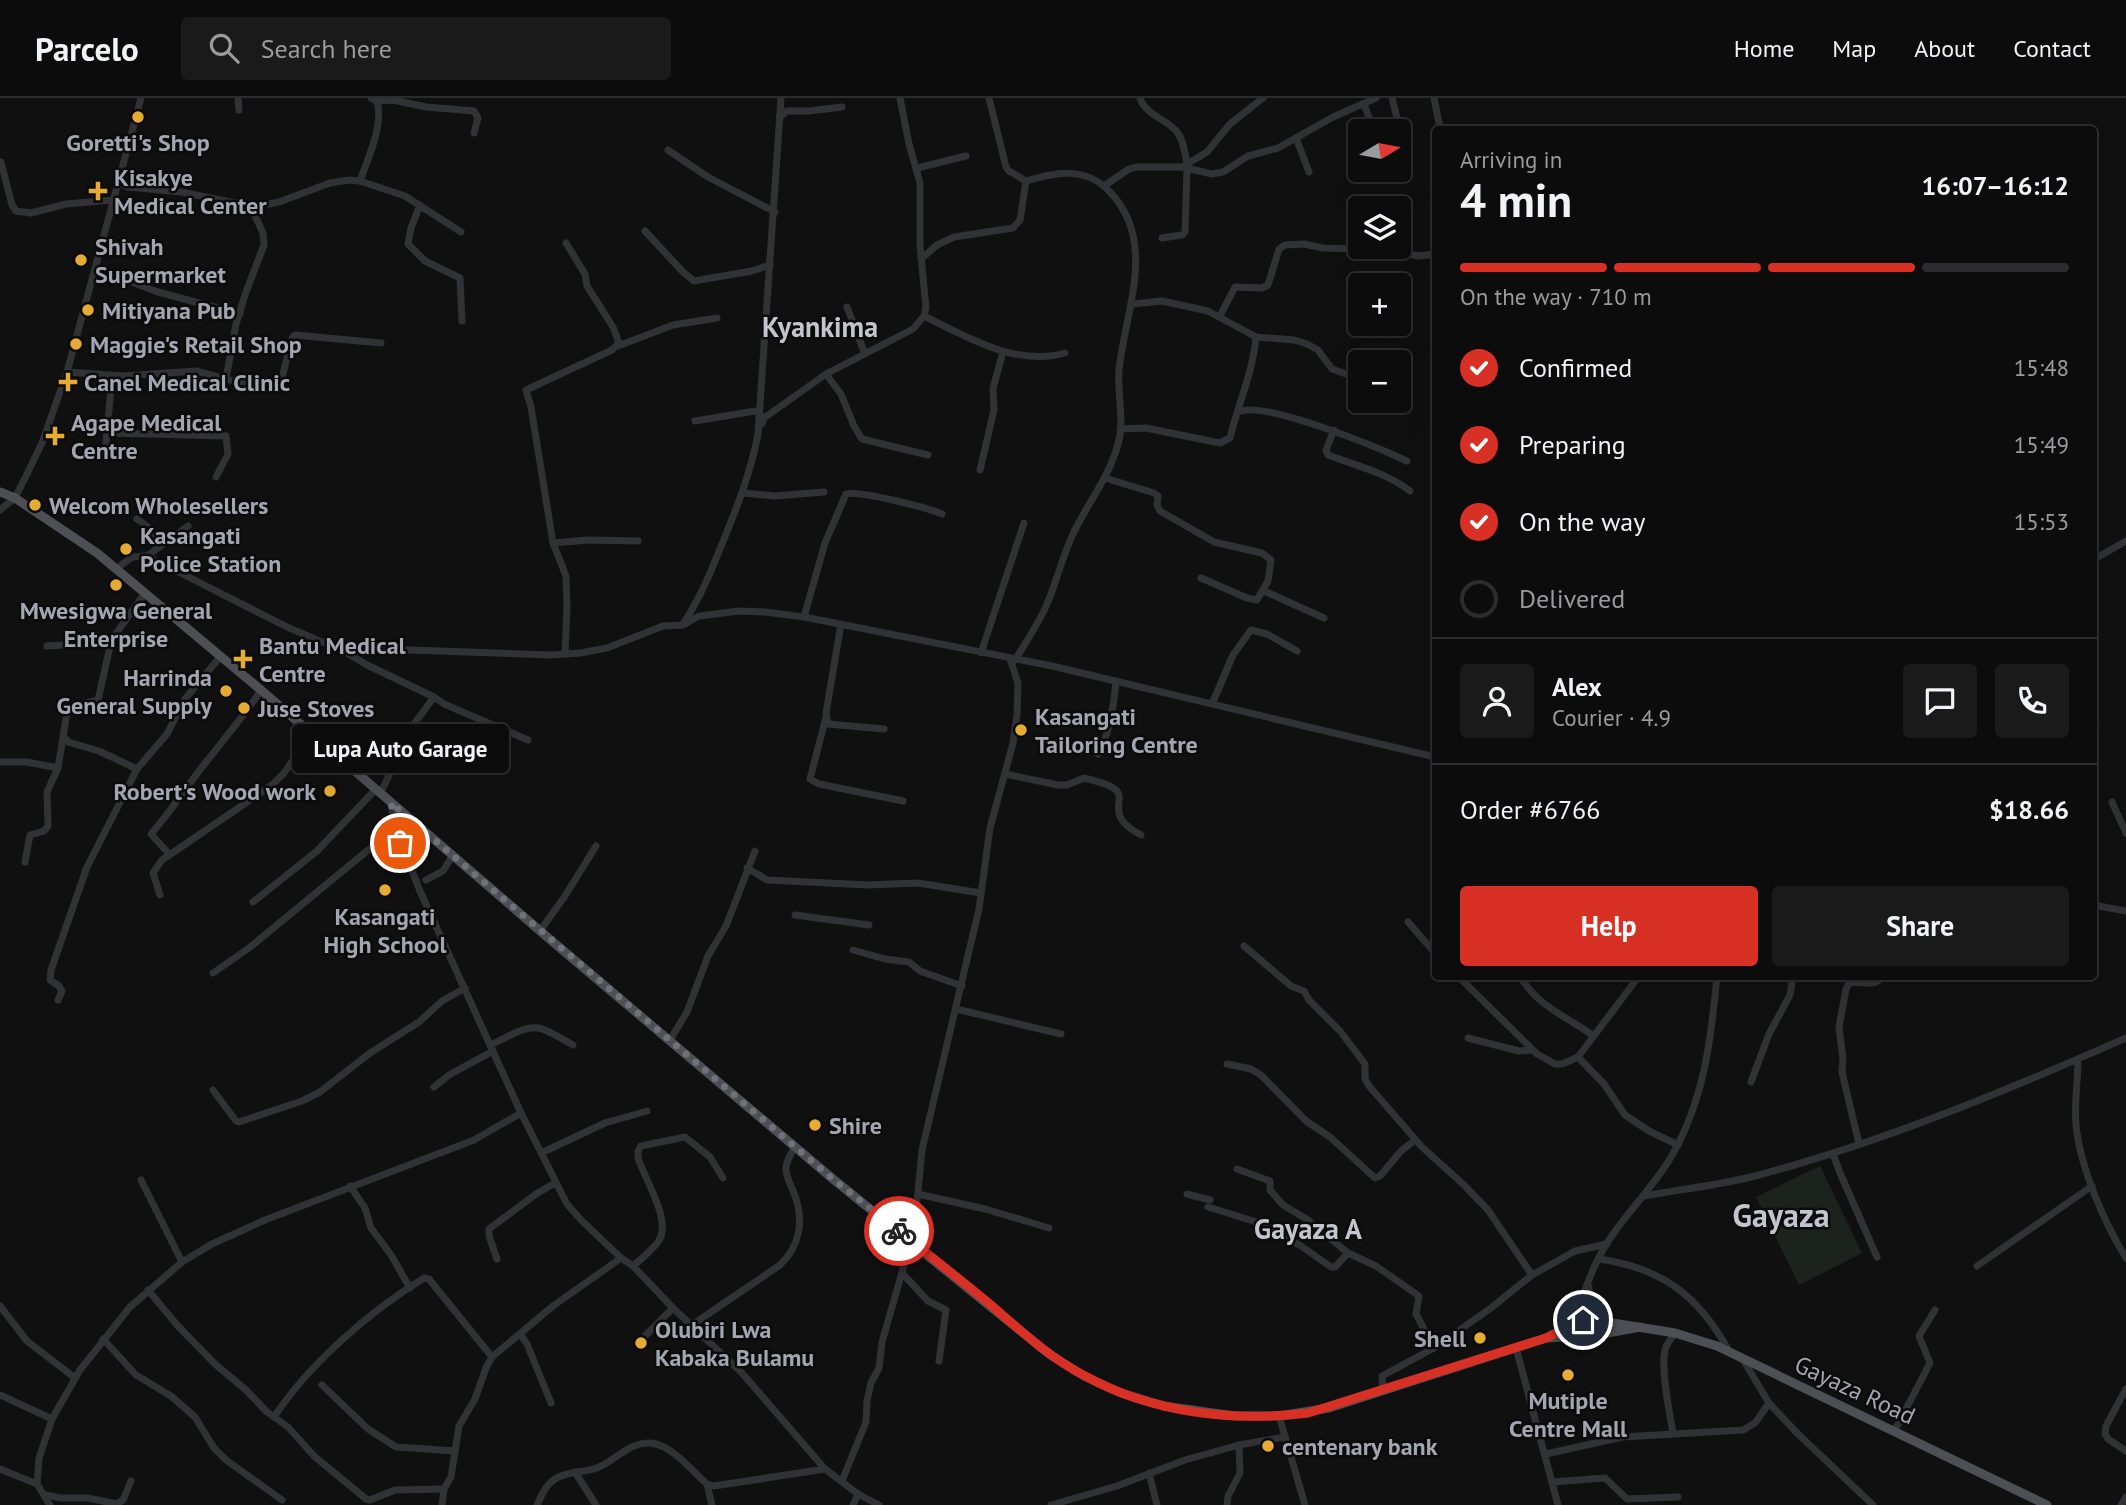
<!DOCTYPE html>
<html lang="en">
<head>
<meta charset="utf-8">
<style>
  :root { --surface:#0c0c0d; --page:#1a1a1b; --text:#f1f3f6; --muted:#9a9b9d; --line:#2c2c2e; --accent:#d93025 }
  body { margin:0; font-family:"PT Sans",sans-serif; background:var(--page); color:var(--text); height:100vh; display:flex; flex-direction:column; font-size:26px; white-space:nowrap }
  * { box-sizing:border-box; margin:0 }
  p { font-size:23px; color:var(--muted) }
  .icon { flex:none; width:38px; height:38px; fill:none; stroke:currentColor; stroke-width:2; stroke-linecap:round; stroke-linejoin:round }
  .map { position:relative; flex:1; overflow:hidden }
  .details { position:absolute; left:1432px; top:28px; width:665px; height:854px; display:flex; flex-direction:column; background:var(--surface); border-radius:7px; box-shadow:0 7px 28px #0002,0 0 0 2px var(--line) }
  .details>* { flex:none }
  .needle { width:46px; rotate:80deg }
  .buttons { position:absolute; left:1348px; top:21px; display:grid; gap:14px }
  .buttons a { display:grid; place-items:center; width:63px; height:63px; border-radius:7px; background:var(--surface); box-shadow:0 7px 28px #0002,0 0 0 2px var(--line); font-size:35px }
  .pin { position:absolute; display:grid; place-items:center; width:60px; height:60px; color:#fff; margin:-30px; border:4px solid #fff; border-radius:50%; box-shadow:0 2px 7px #0007 }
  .courier { position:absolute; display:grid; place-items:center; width:70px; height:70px; margin:-35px; border:5px solid #d93025; border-radius:50%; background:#fff; color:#222; box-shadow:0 2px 9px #0007 }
  .bubble { position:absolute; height:49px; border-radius:7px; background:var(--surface); box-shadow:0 7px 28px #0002,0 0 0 2px var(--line); font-size:23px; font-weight:700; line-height:49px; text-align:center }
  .summary em { font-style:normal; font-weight:700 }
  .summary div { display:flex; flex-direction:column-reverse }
  .summary { display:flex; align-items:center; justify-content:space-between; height:119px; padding:0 28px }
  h1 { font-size:46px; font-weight:700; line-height:52px }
  .bar { display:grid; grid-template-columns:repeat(4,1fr); gap:10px 7px; align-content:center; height:84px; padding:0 28px }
  .bar i { height:9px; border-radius:5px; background:var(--line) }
  .bar .active { background:var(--accent) }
  .bar p { grid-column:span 4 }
  .line { display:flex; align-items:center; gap:18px; padding:0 28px; border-top:2px solid var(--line) }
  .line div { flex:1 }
  .round { display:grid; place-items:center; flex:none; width:74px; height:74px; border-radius:7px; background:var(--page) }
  ol { padding:0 28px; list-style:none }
  li { display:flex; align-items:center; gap:21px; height:77px }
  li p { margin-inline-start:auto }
  li .icon { padding:7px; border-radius:50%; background:var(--accent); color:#fff; stroke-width:4 }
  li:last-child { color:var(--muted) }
  li i { width:38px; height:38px; border:4px solid var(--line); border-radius:50% }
  .button { display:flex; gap:14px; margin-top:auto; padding:14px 28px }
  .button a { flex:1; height:80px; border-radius:7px; background:var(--accent); color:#fff; font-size:28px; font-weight:700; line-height:80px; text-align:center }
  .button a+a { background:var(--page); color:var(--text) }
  header { display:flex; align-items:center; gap:42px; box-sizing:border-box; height:98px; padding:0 35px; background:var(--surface); border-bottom:2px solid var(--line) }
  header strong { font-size:33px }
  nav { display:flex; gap:38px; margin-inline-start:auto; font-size:24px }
  .search { width:490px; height:63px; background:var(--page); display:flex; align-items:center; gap:18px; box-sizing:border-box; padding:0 24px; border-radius:7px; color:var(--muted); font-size:26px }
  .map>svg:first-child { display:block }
  .green { fill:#1c231d }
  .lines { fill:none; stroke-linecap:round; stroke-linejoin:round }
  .minor { stroke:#313236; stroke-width:7 }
  .major { stroke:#4d4f54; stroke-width:9 }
  .done { stroke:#6e7279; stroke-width:7; stroke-dasharray:0 12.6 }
  .route { stroke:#d93025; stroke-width:9 }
  .poi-dot { fill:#e6ab32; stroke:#0b0b0c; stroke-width:2.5 }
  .labels { text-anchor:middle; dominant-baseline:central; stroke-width:5; stroke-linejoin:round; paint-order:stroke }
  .poi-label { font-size:24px; font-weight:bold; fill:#a1a6b1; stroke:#0b0b0c; text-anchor:start }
  .street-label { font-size:24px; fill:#a1a6b1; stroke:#0b0b0c }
  .quarter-label { font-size:28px; font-weight:bold; fill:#c2c5cd; stroke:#0b0b0c }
  .district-label { font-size:32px; font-weight:bold; fill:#c2c5cd; stroke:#0b0b0c }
</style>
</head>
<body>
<header>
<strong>Parcelo</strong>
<div class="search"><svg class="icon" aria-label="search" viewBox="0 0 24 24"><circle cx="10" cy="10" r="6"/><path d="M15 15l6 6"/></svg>Search here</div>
<nav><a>Home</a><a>Map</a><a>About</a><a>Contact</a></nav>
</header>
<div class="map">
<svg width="2126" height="1407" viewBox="0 0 2126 1407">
  <rect width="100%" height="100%" fill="#101011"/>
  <polygon class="green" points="1820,1068 1862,1155 1799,1187 1756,1099"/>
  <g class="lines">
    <g class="minor">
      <polyline points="238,0 239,12"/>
      <polyline points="989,0 1006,69 1009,73 1026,83"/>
      <path d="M1140,0C1145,17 1167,21 1177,34C1184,43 1185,56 1187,66"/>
      <polyline points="1392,0 1402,40"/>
      <polyline points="1434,0 1439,25"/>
      <polyline points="377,3 393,2 426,9 474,13 478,20 474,35"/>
      <polyline points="1364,6 1374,33"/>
      <polyline points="780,19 787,13 809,13 842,9"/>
      <polyline points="1296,40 1309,74"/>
      <polyline points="668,52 708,79 775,114"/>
      <polyline points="1,64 12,107 16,113 31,115 66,106 113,102"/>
      <polyline points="1182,69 1207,54 1230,26 1263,0"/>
      <polyline points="917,70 966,58"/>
      <path d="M360,83C368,60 384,27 377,3L371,0"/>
      <polyline points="118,85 128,89 181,94 255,109 279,104 330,85 349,82 360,83 405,98 461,134"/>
      <polyline points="1104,88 1129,71 1136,69 1182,69 1212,76 1223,74 1248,58 1278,50 1333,19 1376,0"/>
      <polyline points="420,107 411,130 408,146 425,163 460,180 462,223"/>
      <polyline points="645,133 682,173 694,183 752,173 770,167"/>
      <polyline points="1162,140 1182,137 1185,134 1187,70"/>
      <polyline points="921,161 937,147 954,139 1013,130 1020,122 1026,83"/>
      <polyline points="121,180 158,194 240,216"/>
      <polyline points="1133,206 1162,203 1208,213 1256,239 1294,242 1307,246 1318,252 1332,271 1360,281"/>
      <polyline points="847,209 865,256"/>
      <path d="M924,218C967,239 1015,269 1065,255"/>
      <polyline points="1220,218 1235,189 1262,190 1268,187 1279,151 1285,147 1304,146 1323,150 1392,152 1418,158 1435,156"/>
      <polyline points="618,248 673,227 717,220"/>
      <polyline points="67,274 123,278 196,273 229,282 267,287 282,280 292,240 295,237 381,245"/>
      <polyline points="826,276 841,296 854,328 862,341 928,357"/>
      <polyline points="226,281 236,226 246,194 264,147 263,135 251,109"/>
      <polyline points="1398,292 1403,295"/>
      <path d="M1238,314C1262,301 1379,350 1407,363"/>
      <polyline points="695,323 755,313 762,318"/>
      <polyline points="762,326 764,320 826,276 913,231 924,218 926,210 920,147 920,85 909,46 900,0"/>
      <path d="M1120,331L1146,330L1220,345L1230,340C1238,306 1253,274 1256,239"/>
      <path d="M1334,332L1326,352L1328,357C1357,368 1385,374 1410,393"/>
      <polyline points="108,335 226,338 228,356 216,379"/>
      <polyline points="106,346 112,278"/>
      <polyline points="980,372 994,312 993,290 1003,254"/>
      <polyline points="1105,380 1154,395 1158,398 1157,407 1160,413 1214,444 1262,455 1271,462 1268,483 1257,502 1247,500 1201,480"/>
      <polyline points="742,395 775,398 824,394"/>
      <polyline points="0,412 15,400 27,376 42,345 67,274 141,0"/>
      <polyline points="137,421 148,429 158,450"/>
      <polyline points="553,445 588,442 638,443"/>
      <polyline points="147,458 188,428"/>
      <polyline points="2093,462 2126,443"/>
      <polyline points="116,471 132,459 147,458 287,529 322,544 352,550 552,557 580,555 607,550 663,528 683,527 699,518 739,513 765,514 804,519 1052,568 1435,659"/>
      <polyline points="1264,493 1324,520"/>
      <path d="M804,519L825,445L846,396C859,392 928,410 942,416"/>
      <path d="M683,526C701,499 712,471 724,441C738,407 751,373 758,336L781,0"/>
      <polyline points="841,526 826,615 828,626 884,631"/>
      <polyline points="47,548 98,545 111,548"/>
      <polyline points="337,551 344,553 367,567 434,599 444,606 528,642"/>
      <polyline points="981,555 1024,425"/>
      <polyline points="565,556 567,509 566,478 553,445 531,309 526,292 612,252 619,245 613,229 587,188 585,176 566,145"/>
      <path d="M1015,562C1026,544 1039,525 1047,506C1057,483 1062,459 1073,436C1087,406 1109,380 1118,346C1125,323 1117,296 1119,272C1125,213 1158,144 1110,94C1086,68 1056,74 1026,83"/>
      <polyline points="1212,606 1233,557 1251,532 1267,536 1297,553"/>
      <polyline points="826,619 810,681 819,686 903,703"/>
      <polyline points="2093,623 2096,629"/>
      <polyline points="64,639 68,644 99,653 137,671"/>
      <path d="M1098,656C1110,635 1114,607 1116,583"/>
      <polyline points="0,664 27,664 58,670"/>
      <path d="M1005,676L1058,687H1067L1084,680C1093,682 1109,686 1116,692C1127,702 1103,717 1141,737"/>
      <polyline points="381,694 414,626 434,599"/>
      <polyline points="2112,704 2126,735"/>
      <polyline points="391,705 395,730 420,793 521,1015 567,1106 581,1122 621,1160 633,1168 673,1210 742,1275 825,1371 858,1396 879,1407"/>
      <path d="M169,756L151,736C173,711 190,683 211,658C228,636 246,615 261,592"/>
      <polyline points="25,764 30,737 44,733 48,728 47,694 58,670 67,614 73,608 98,602 109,553 115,537 145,495"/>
      <polyline points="747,770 767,782 868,787 918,785 981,795"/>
      <polyline points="426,782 443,773 453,757"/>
      <polyline points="160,797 153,775 162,762 272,687 284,675 311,636"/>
      <polyline points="253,804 317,753 376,691"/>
      <polyline points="2093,807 2126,813"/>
      <polyline points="795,817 869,827"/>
      <polyline points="1408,824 1435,855"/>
      <polyline points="540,833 565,798 596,748"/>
      <polyline points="1244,848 1291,888 1304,893 1309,902 1340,933 1365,966 1365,981 1369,988 1422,1049 1464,1087 1488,1112 1532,1177"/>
      <polyline points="853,852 885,861 909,864 920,873 962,888"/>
      <polyline points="213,875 249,850 395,730"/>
      <polyline points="1458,878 1537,956 1555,966 1562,966 1578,959 1639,878"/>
      <path d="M1520,878C1537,908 1566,918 1592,937"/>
      <polyline points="58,902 62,893 59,888 50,882 51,872 87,769 137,671 167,636 185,601 220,559"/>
      <polyline points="956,911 1061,936"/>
      <polyline points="1468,940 1519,953 1532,952"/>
      <polyline points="670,942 687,914 708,858 726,828 755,753"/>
      <path d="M490,947C535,926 530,922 573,947"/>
      <polyline points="1578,959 1604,986 1625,1017 1649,1033 1678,1047"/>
      <path d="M2078,961C2078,983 2074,1005 2076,1027C2080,1069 2104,1124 2126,1160"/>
      <polyline points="1227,966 1251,971 1261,977 1306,1023 1330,1039 1375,1080 1380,1078 1401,1053 1415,1042"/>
      <polyline points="1751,984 1769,936 1790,897 1793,878"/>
      <polyline points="434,989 449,977 493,953"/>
      <polyline points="213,992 236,1023 239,1024 302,1003 320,994 370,955 419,924 442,903 465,890"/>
      <path d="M1859,1046L1842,974L1843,961L1839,929L1846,891L1849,885C1862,882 1874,891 1883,878"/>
      <polyline points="541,1055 605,1025 647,1013"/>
      <polyline points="1833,1056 1840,1075 1877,1159"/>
      <polyline points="1237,1071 1270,1083 1270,1092 1283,1107 1308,1122 1348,1155 1376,1168 1419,1198 1416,1216 1434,1250"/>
      <polyline points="141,1082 182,1164"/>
      <polyline points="350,1088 365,1110 371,1130 391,1157 410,1190"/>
      <polyline points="918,1096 985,1111 1049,1130"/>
      <polyline points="1187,1096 1210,1102"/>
      <path d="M1644,1098C1682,1091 1722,1087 1759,1077C1885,1043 2006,993 2126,940"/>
      <polyline points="1208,1109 1263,1126 1301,1148 1331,1169 1335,1169 1348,1155"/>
      <polyline points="902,1135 917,1104 922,1052 979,811 990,730 1013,645 1017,617 1018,585 1010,561"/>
      <polyline points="497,1161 489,1138 489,1131 536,1096 555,1085"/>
      <path d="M1599,1161C1662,1170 1698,1197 1729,1253"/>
      <path d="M633,1168C641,1161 651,1153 658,1144C673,1124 645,1082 638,1060V1053L641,1048L685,1039L710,1059L723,1080"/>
      <polyline points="1977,1168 2092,1088"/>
      <polyline points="902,1175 928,1203 946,1212 939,1263"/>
      <path d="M1589,1189C1589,1205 1599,1223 1593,1238"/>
      <polyline points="148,1192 177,1227 215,1266 246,1292 267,1314 288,1329 314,1358 366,1401 370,1402 395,1392 444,1391"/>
      <polyline points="0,1208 27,1243 75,1280"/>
      <path d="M692,1227L780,1167C801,1147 804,1121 794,1095C791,1087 785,1078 786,1069C787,1061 792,1055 795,1048"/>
      <polyline points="521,1237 527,1246 551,1305"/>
      <polyline points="645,1238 673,1210"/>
      <path d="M1585,1238L1577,1229L1576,1219C1584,1194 1593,1167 1607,1145C1626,1115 1653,1090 1671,1059C1704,1003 1711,942 1717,878"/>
      <polyline points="103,1241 136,1277 171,1298 195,1319 214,1350 226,1362 282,1402"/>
      <polyline points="1516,1250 1558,1407"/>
      <polyline points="1742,1260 1769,1305 1797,1335 1873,1407"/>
      <polyline points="322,1287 368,1331 396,1349 455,1353"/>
      <polyline points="2126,1291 2106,1328 2105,1336 2108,1341 2126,1353"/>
      <polyline points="1383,1293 1382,1278 1434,1250 1491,1210 1532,1177 1575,1153 1607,1146"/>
      <polyline points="0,1297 52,1321"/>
      <polyline points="1279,1318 1305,1407"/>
      <path d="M274,1319C310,1265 369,1214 424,1180L429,1181L492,1259"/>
      <polyline points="1895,1332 1930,1265 1919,1238 1935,1212"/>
      <path d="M1673,1335C1670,1317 1659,1265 1666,1249C1668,1244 1672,1239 1675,1235"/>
      <polyline points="1546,1356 1622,1339 1743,1332 1755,1325 1769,1305"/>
      <polyline points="0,1371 37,1386 50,1407"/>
      <polyline points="575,1374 596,1407"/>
      <polyline points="1149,1375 1157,1407"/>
      <polyline points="842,1383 866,1324 867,1303 871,1285 879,1270 882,1244 911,1143"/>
      <polyline points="1552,1384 1605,1380 1627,1401 1678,1399"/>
      <polyline points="37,1386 39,1360 52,1321 80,1272 130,1209 182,1164 212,1146 265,1122 474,1042 521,1015"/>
      <polyline points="707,1386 712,1407"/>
      <polyline points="45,1397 61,1400 88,1400 117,1406 123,1402 131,1383"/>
      <polyline points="442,1407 444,1391 451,1379 459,1328 475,1301 486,1270 492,1259 553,1208 621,1160"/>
      <path d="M537,1407C541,1399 544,1390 551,1384C564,1373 582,1375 597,1370C617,1362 632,1340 656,1346C675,1351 692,1373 707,1386L714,1388L825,1371"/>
      <polyline points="853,1407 858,1396"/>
      <polyline points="1051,1407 1117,1388 1185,1362 1239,1347 1285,1339"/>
      <polyline points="1227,1407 1228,1398 1240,1375 1239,1347"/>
      <polyline points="2121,1407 2126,1399"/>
    </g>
    <g class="major">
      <polyline points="0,394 15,400 97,455 261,592 546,838 833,1081 1049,1256 1084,1278 1121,1295 1164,1308 1234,1318 1279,1318 1329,1310 1546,1240 1591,1238 1640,1229"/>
      <polyline points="1551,1237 1583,1222 1594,1222 1675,1235 1717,1248 2047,1407"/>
    </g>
  </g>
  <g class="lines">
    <polyline class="done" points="400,745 391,705 833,1081 899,1133"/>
    <path class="route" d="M899,1133C930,1158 961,1182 991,1207C1021,1233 1050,1260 1085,1278C1153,1315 1232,1324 1308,1315L1546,1240L1583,1222"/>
  </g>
  <g class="poi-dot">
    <circle cx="138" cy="19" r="7"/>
    <path d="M94.5 82.5h7v7h7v7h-7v7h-7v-7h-7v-7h7z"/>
    <circle cx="81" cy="162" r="7"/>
    <circle cx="88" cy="212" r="7"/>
    <circle cx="76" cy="246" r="7"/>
    <path d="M64.5 273.5h7v7h7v7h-7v7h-7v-7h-7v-7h7z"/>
    <path d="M51.5 327.5h7v7h7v7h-7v7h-7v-7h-7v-7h7z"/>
    <circle cx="35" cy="407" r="7"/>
    <circle cx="126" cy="451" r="7"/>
    <circle cx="116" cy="487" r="7"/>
    <path d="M239.5 550.5h7v7h7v7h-7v7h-7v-7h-7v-7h7z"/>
    <circle cx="226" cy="593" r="7"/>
    <circle cx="244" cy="610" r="7"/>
    <circle cx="1021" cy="632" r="7"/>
    <circle cx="330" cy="693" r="7"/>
    <circle cx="385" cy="792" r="7"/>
    <circle cx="815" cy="1027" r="7"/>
    <circle cx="1480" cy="1240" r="7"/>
    <circle cx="641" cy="1245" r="7"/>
    <circle cx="1568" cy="1277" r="7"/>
    <circle cx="1268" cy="1348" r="7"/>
  </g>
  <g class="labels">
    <g class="poi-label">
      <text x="138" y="44" text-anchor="middle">Goretti's Shop</text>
      <text x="114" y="79">Kisakye<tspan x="114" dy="28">Medical Center</tspan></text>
      <text x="95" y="148">Shivah<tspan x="95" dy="28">Supermarket</tspan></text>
      <text x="102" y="212">Mitiyana Pub</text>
      <text x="90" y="246">Maggie's Retail Shop</text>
      <text x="84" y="284">Canel Medical Clinic</text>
      <text x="71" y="324">Agape Medical<tspan x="71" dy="28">Centre</tspan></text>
      <text x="49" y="407">Welcom Wholesellers</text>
      <text x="140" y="437">Kasangati<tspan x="140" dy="28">Police Station</tspan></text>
      <text x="116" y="512" text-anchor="middle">Mwesigwa General<tspan x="116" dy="28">Enterprise</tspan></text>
      <text x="259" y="547">Bantu Medical<tspan x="259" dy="28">Centre</tspan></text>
      <text x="212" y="579" text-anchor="end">Harrinda<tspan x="212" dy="28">General Supply</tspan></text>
      <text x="258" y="610">Juse Stoves</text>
      <text x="1035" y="618">Kasangati<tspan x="1035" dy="28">Tailoring Centre</tspan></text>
      <text x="316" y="693" text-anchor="end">Robert's Wood work</text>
      <text x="385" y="818" text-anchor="middle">Kasangati<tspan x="385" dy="28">High School</tspan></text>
      <text x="829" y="1027">Shire</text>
      <text x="655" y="1231">Olubiri Lwa<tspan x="655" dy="28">Kabaka Bulamu</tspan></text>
      <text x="1466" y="1240" text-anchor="end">Shell</text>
      <text x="1568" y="1302" text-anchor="middle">Mutiple<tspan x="1568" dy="28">Centre Mall</tspan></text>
      <text x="1282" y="1348">centenary bank</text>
    </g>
    <g class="street-label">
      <text transform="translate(1855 1292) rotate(25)">Gayaza Road</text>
    </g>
    <g class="quarter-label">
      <text x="820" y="228">Kyankima</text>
      <text x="1308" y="1130">Gayaza A</text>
    </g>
    <g class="district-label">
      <text x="1781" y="1117">Gayaza</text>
    </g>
  </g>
</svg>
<div class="buttons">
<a><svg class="needle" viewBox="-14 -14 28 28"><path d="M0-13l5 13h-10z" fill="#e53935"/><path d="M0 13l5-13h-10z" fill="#9a9b9d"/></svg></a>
<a><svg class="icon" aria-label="layers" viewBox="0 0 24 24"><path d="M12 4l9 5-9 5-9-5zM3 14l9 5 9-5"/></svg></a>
<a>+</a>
<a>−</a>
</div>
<div class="pin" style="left:400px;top:745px;background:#ea580c"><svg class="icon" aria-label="bag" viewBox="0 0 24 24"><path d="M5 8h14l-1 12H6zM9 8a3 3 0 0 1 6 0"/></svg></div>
<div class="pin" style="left:1583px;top:1222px;background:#1f2937"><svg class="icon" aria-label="home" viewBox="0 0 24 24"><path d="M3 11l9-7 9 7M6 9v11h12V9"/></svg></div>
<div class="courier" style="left:899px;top:1133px"><svg class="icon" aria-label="bike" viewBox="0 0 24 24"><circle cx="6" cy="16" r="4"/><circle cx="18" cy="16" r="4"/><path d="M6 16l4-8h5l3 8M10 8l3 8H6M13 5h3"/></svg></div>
<div class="bubble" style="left:292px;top:626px;width:217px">Lupa Auto Garage</div>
<section class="details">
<div class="summary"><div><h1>4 min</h1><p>Arriving in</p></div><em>16:07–16:12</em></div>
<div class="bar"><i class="active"></i><i class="active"></i><i class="active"></i><i></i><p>On the way · 710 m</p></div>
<ol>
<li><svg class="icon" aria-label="check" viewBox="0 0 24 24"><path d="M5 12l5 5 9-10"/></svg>Confirmed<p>15:48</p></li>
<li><svg class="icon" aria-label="check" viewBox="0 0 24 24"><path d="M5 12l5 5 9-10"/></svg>Preparing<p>15:49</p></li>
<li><svg class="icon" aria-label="check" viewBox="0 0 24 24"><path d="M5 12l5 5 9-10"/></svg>On the way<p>15:53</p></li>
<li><i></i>Delivered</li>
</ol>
<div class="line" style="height:126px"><a class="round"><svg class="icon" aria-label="person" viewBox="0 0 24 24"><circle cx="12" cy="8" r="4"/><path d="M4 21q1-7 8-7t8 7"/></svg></a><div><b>Alex</b><p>Courier · 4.9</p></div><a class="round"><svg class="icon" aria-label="chat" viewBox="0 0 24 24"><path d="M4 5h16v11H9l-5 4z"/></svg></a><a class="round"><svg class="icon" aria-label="phone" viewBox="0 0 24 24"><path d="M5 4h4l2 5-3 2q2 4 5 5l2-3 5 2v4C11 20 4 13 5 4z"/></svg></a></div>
<div class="line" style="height:91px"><div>Order #6766</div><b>$18.66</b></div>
<div class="button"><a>Help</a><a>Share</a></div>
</section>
</div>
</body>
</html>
